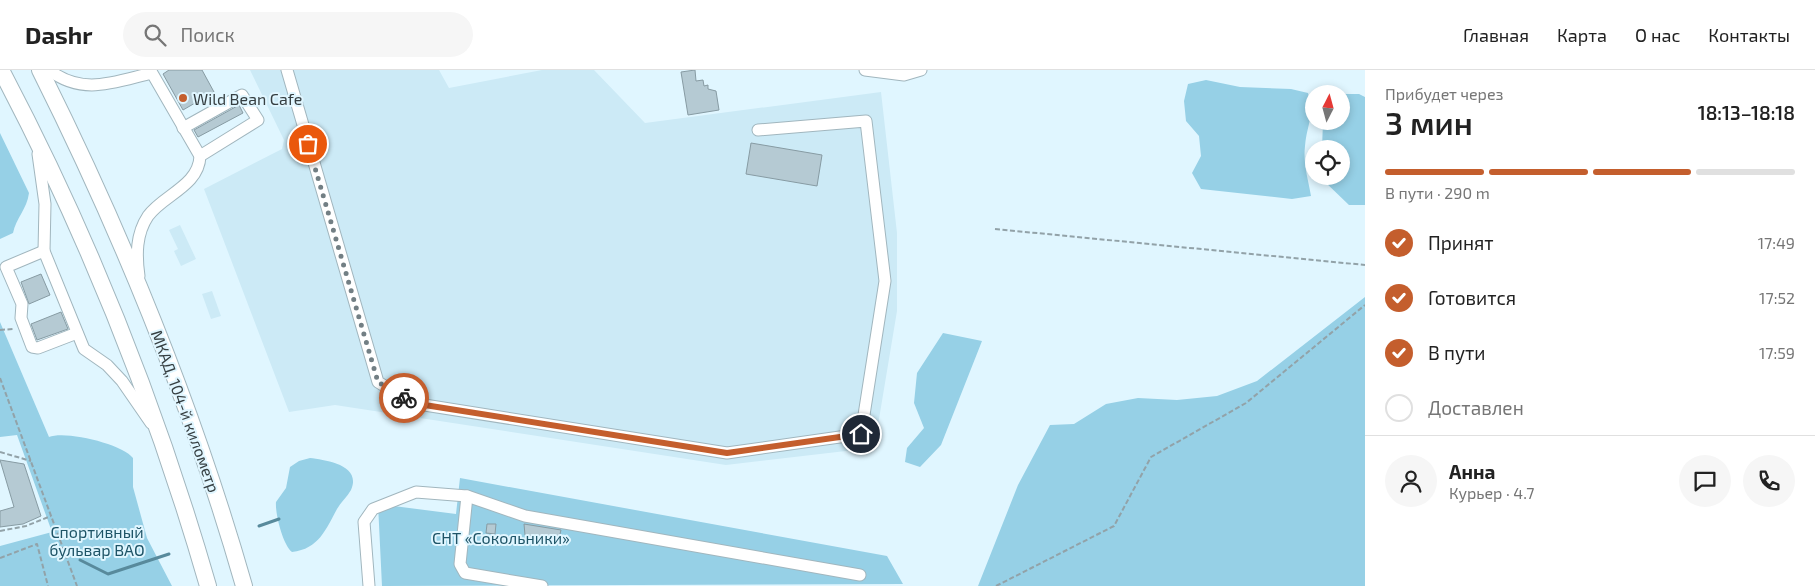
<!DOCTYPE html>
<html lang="ru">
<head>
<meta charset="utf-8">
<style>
  :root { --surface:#fff; --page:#f6f6f6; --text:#222; --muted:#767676; --line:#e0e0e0; --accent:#c45e2d }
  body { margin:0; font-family:"Exo 2",sans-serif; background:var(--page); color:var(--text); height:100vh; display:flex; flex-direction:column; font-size:19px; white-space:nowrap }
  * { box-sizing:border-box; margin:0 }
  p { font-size:16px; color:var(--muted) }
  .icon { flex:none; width:28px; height:28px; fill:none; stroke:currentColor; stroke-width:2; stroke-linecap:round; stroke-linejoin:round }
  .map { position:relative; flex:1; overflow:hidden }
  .drawer { display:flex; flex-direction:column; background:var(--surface); width:450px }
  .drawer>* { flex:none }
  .needle { width:32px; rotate:6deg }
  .controls { position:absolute; left:1305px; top:15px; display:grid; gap:10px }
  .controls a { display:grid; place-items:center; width:45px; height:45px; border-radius:50%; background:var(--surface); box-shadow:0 2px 8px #0003; font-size:25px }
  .pin { position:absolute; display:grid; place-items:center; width:42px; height:42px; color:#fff; margin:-21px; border:2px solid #fff; border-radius:50%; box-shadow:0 1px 5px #0007 }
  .courier { position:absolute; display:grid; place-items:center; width:50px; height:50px; margin:-25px; border:4px solid #c45e2d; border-radius:50%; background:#fff; color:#222; box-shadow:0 1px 6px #0007 }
  .head em { font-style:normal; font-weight:600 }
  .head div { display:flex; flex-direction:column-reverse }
  .head { display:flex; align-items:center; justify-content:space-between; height:85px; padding:0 20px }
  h1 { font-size:32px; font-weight:600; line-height:38px }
  .bar { display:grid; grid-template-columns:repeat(4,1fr); gap:8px 5px; align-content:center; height:60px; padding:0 20px }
  .bar i { height:6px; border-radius:4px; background:var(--line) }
  .bar .on { background:var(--accent) }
  .bar p { grid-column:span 4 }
  .line { display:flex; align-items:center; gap:12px; padding:0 20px; border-top:1px solid var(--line) }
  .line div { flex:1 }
  .round { display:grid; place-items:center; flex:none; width:52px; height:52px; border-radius:26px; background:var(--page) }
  ol { padding:0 20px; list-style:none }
  li { display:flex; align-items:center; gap:15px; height:55px }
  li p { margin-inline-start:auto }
  li .icon { padding:5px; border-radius:50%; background:var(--accent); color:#fff; stroke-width:4 }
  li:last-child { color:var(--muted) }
  li i { width:28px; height:28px; border:2px solid var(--line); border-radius:50% }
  header { display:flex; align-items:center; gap:30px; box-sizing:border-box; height:70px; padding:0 25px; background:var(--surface); border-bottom:1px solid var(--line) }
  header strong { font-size:24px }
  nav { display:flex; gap:28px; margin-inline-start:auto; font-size:18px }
  .search { width:350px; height:45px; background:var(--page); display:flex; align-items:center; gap:12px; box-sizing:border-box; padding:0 18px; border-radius:28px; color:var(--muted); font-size:19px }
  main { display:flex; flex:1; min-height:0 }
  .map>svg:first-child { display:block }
  .built { fill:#cceaf6 }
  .green { fill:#96d0e6 }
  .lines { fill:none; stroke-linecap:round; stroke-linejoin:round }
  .stream { stroke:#588a9c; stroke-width:3 }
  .building { fill:#b5cad3; stroke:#879ba3 }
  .minor-casing { stroke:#a1b6be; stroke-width:13 }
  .highway-casing { stroke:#a1b6be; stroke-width:18 }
  .path { stroke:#92a2a8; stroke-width:2; stroke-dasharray:5 2.5; stroke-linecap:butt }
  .minor { stroke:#fff; stroke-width:11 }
  .highway { stroke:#fff; stroke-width:16 }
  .done { stroke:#727f84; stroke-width:5; stroke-dasharray:0 9 }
  .route { stroke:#c45e2d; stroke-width:6 }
  .poi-dot { fill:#c45e2d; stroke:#e0f6ff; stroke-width:2 }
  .labels { text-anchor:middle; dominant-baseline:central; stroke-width:4; stroke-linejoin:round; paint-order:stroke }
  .poi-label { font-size:16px; fill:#363f42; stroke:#e0f6ff; text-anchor:start }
  .street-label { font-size:16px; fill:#363f42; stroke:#e0f6ff }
  .park-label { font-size:16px; fill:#1e5467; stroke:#e0f6ff }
</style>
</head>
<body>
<header>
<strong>Dashr</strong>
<div class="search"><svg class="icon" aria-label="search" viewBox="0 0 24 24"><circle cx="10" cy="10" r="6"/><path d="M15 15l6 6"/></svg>Поиск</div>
<nav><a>Главная</a><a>Карта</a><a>О нас</a><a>Контакты</a></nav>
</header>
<main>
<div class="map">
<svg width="1365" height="516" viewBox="0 0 1365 516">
  <rect width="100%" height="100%" fill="#e0f6ff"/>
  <g class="built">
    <polygon points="250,0 439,0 449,18 542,0 594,0 645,53 881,22 897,163 897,241 876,367 863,379 726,395 335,335 289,342 204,119 282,79 284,70"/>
    <polygon points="180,155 196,189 181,196 174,181 178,179 169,160"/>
    <polygon points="212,221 221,246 211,249 202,224"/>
  </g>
  <g class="green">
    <path d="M1206,10L1240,17L1291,19L1308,23C1315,47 1307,53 1305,76C1303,93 1308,109 1311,126L1292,129L1201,119L1192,103L1201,86L1199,66L1186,51L1184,31L1188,14Z"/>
    <polygon points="1341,24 1359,24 1365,27 1365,135 1349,135 1323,110 1322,106 1341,106 1341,79 1322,79 1323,51 1341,51"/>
    <path d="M0,63L29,123C27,139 16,148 13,163L0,169Z"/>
    <polygon points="1365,227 1365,516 978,516 1018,415 1050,355 1074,354 1106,334 1138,328 1177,330 1217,326 1257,311"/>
    <path d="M0,252L49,367C65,360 123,374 133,388V417L147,468L172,516H0V476L52,462L17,365L0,367Z"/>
    <polygon points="943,263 982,271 941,375 920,397 905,392 907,378 924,358 914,333 917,303"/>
    <path d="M310,388C326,390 362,395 351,420C347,427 341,432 337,439C326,459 319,479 292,482C283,475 275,444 276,432L286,418L290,397L299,391Z"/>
    <polygon points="460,408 887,486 903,514 382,516 378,434 456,444"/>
  </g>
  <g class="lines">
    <g class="stream">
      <polyline points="259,456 279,449"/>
      <polyline points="80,490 108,504 169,484"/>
    </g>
  </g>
  <g class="building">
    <polygon points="169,0 202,0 214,22 183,40 163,4"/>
    <polygon points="695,0 696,11 703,10 704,16 708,15 708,19 716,21 719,40 688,45 681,2"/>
    <polygon points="239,35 243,43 198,67 194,60"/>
    <polygon points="751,73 822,85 817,116 746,104"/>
    <polygon points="41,204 50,225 29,234 21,212"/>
    <polygon points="61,242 68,259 37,270 31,254"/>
    <polygon points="0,390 24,394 41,446 23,454 0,457 0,441 14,437"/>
    <polygon points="487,454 496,454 495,464 486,463"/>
    <polygon points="524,454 561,460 559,468 525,465"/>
  </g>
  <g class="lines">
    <defs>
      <g id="minor">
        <path d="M49,0C83,26 114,12 152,3L200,86C199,116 163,125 148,146C136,164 136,185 139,206"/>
        <polyline points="287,0 378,312 412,333 727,383 861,364 885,211 866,51 758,60"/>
        <polyline points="865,0 904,5 921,0"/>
        <polyline points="183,58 242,25 258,50 200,86"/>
        <polyline points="38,84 45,134 44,181 84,279 107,295 122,311 151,353"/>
        <polyline points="44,181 6,197 22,234 21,248 32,277 38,278 77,263"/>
        <polyline points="467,426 460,494 465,503 542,516"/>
        <polyline points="369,516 364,452 373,439 416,422 467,426 525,446 860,505"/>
      </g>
      <g id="highway">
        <path d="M1,0C87,163 157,339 208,516"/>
        <path d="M40,0C123,166 193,338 244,516"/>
      </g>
    </defs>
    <use href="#minor" class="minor-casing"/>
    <use href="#highway" class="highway-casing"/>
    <g class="path">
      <polyline points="995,159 1365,195"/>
      <polyline points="0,260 13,259"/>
      <polyline points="0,308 77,516"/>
      <polyline points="0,382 31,391"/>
      <polyline points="0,461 26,456 51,446"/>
      <polyline points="0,488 37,474 48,516"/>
      <polyline points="996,516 1114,456 1151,387 1246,333 1365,235"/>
    </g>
    <use href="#minor" class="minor"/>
    <use href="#highway" class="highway"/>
  </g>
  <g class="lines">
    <polyline class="done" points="308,74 378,312 404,328"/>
    <polyline class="route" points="404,328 412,333 727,383 861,364"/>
  </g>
  <circle class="poi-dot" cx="183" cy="28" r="5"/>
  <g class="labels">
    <g class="poi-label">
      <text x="193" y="28">Wild Bean Cafe</text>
    </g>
    <g class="street-label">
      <text transform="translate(186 341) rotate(70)">МКАД, 104-й километр</text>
    </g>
    <g class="park-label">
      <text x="97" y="461">Спортивный<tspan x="97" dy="18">бульвар ВАО</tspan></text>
      <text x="501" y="467">СНТ «Сокольники»</text>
    </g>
  </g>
</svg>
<div class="controls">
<a><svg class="needle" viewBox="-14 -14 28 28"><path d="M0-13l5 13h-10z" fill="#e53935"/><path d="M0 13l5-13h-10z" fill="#767676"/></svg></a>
<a><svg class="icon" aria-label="locate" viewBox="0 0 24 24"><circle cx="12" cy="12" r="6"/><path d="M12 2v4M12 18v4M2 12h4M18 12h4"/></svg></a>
</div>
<div class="pin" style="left:308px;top:74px;background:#ea580c"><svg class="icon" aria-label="bag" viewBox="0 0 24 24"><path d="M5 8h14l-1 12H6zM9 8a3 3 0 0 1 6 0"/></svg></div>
<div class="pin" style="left:861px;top:364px;background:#1f2937"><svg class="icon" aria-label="home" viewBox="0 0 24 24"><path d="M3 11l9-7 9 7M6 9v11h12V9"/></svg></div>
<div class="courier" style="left:404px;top:328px"><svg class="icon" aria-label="bike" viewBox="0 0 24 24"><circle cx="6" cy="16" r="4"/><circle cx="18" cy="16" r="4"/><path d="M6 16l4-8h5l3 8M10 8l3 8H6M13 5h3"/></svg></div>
</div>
<section class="drawer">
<div class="head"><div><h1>3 мин</h1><p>Прибудет через</p></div><em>18:13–18:18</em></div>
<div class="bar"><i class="on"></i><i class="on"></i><i class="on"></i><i></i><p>В пути · 290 m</p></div>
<ol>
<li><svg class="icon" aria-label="check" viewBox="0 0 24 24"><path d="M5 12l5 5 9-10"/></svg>Принят<p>17:49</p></li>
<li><svg class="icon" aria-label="check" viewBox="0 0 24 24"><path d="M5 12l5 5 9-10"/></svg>Готовится<p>17:52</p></li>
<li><svg class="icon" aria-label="check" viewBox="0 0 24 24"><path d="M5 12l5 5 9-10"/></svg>В пути<p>17:59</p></li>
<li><i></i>Доставлен</li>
</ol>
<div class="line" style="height:90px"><a class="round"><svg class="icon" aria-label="person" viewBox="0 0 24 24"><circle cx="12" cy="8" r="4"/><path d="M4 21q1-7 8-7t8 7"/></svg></a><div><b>Анна</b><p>Курьер · 4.7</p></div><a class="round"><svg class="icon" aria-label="chat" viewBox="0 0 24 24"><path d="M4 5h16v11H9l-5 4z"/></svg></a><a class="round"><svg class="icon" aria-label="phone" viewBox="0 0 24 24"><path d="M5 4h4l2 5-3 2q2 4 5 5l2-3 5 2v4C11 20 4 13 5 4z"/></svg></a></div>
</section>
</main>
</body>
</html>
